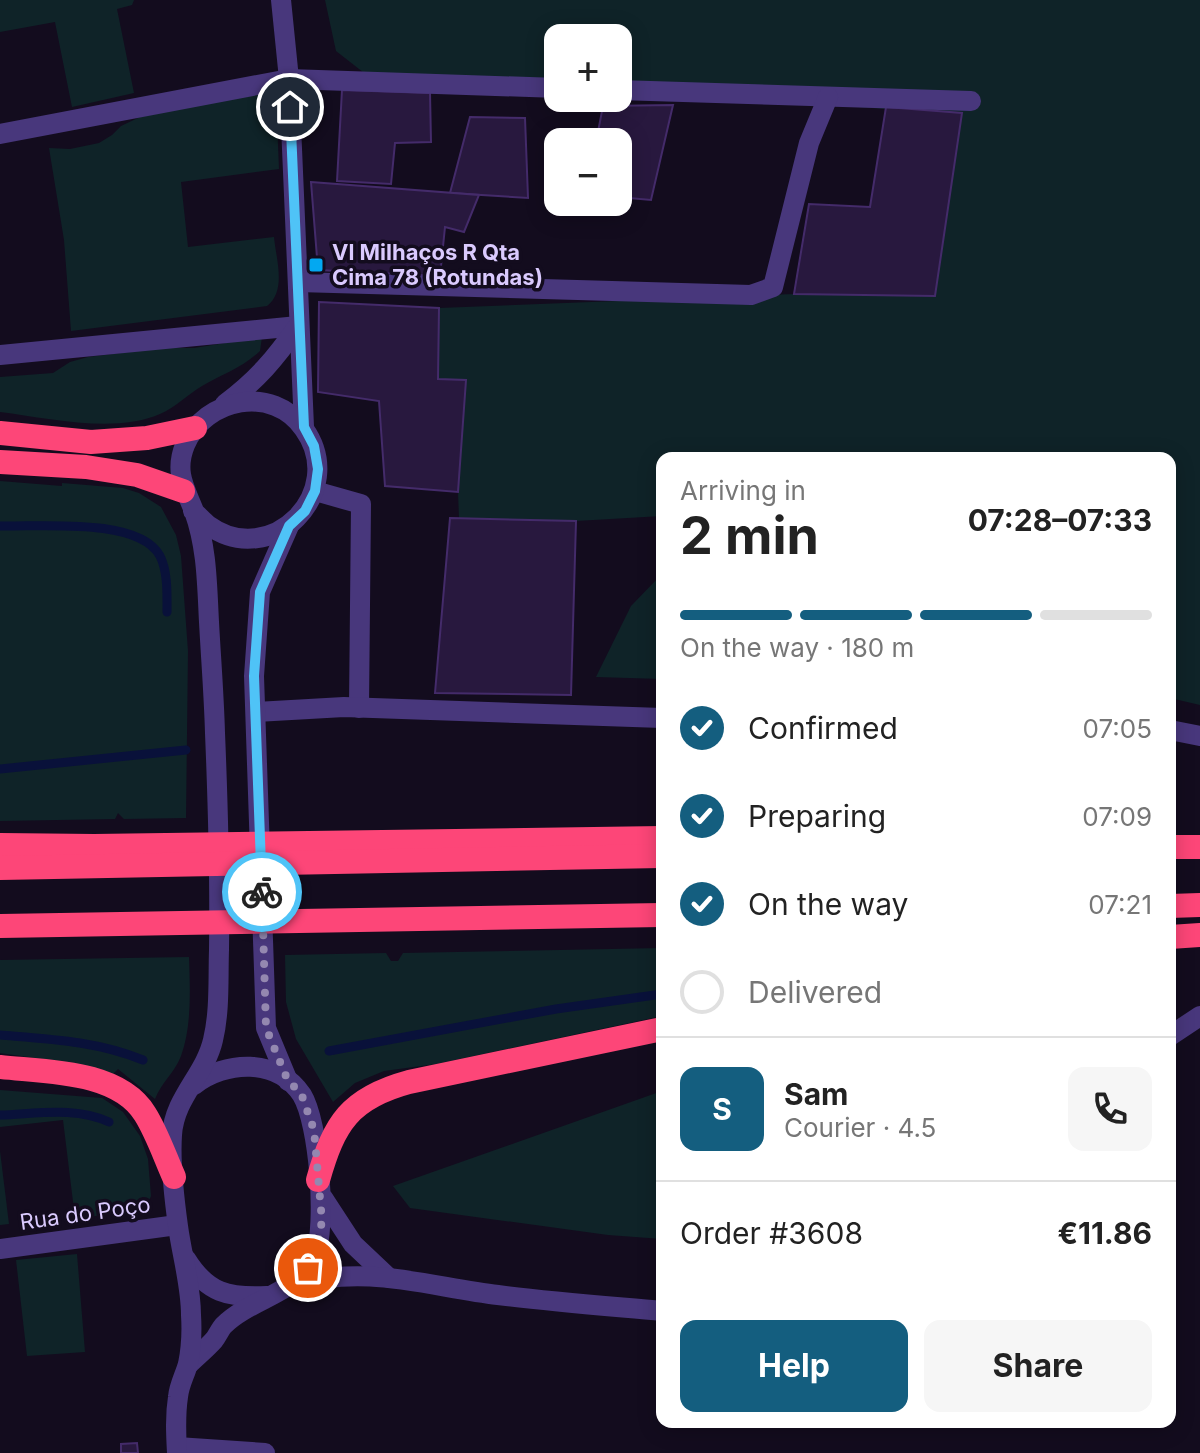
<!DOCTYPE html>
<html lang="en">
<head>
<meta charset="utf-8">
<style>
  :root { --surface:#fff; --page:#f6f6f6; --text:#222; --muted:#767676; --line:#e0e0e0; --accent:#145e7f }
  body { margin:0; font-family:Inter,sans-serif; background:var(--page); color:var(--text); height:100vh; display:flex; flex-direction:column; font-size:30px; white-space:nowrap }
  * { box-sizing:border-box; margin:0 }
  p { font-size:26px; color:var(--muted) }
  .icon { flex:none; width:44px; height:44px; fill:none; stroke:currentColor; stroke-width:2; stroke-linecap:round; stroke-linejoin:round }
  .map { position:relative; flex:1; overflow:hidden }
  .drawer { position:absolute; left:656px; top:452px; width:520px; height:976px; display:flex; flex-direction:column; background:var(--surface); border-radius:16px; box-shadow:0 4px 20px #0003 }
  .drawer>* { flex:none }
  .fabs { position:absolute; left:544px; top:24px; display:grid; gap:16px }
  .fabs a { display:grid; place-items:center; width:88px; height:88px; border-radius:16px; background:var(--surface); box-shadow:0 4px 20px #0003; font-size:40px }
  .pin { position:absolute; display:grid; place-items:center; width:68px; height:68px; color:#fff; margin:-34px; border:4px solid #fff; border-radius:50%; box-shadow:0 2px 8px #0007 }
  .courier { position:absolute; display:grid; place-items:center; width:80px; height:80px; margin:-40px; border:6px solid #4fc3f7; border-radius:50%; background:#fff; color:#222; box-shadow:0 2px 10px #0007 }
  .summary em { font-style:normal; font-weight:700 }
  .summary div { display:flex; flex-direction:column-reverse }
  .summary { display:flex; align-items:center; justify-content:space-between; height:136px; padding:0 24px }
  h1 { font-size:52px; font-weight:700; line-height:60px }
  .bar { display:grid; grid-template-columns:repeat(4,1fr); gap:12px 8px; align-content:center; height:96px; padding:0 24px }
  .bar i { height:10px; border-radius:6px; background:var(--line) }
  .bar .on { background:var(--accent) }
  .bar p { grid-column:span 4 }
  .line { display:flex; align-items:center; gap:20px; padding:0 24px; border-top:2px solid var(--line) }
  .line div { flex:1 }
  .round { display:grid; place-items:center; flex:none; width:84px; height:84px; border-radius:16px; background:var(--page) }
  ol { padding:0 24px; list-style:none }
  li { display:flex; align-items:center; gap:24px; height:88px }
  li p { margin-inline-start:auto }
  li .icon { padding:8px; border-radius:50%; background:var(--accent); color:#fff; stroke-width:4 }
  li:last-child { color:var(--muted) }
  li i { width:44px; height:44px; border:4px solid var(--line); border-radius:50% }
  .primary-button { display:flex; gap:16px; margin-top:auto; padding:16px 24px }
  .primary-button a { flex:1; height:92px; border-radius:16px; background:var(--accent); color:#fff; font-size:32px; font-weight:700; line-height:92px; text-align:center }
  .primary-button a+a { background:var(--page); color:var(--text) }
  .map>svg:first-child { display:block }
  .green { fill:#0f2328 }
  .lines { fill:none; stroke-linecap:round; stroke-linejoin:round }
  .stream { stroke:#09113a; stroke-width:9 }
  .building { fill:#28183e; stroke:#442b6a; stroke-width:2 }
  .minor { stroke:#48377c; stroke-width:20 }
  .highway { stroke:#fd4678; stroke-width:24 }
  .done { stroke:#9488b0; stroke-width:8; stroke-dasharray:0 14.4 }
  .route { stroke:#4fc3f7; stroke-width:10 }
  .poi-dot { fill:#03a8f1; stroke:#130c1e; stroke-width:3 }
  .labels { text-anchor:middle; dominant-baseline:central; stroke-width:7; stroke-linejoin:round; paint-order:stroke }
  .poi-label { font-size:22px; font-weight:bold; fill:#dacafe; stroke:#130c1e; text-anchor:start }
  .street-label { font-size:22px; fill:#dacafe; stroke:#130c1e }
</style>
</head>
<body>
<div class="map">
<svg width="1200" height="1453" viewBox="0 0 1200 1453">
  <rect width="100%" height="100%" fill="#130c1e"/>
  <g class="green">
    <polygon points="0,0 134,0 132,5 117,9 134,93 72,107 55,22 0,32"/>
    <polygon points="325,0 1200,0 1200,705 1170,698 1170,458 662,458 662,516 576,521 459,518 458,492 466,381 438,379 439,308 794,294 935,296 962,114 618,91 618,38 558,38 558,87 368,76 336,51"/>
    <path d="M268,91L276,96L279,169L181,182L188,247L274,237C276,259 287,291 267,306L71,331L64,240L49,148L70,149L99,143L112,135L121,126L140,117Z"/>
    <path d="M262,337L260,351C242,368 223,374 202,386C187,395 176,407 160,414C115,434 48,418 0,412V377L53,373L70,362L88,357L163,348H194Z"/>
    <polygon points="0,481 62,486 62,483 123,488 139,493 161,507 176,535 181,556 188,651 186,818 124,819 118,813 115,819 0,821"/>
    <polygon points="662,574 662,679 596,677 631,606"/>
    <polygon points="662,948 662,1016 436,1064 384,1071 355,1083 333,1102 296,1039 286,1002 285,955 386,953 391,961 398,961 403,953"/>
    <path d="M189,957C190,989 192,1026 181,1056C175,1072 161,1083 155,1099L118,1069L113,1074L77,1064L0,1053V960Z"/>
    <polygon points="0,1090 102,1098 123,1112 140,1136 148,1159 151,1196 145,1210 137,1215 136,1212 75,1218 63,1120 0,1127"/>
    <polygon points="662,1091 662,1239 608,1235 410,1208 393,1186"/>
    <polygon points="0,1151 9,1224 0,1225"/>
    <polygon points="77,1254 85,1352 27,1356 16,1260"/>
  </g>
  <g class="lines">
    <g class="stream">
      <path d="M0,526C40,527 139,517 160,556C168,572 167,594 167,612"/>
      <polyline points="0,769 186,750"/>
      <path d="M0,1035C49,1039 97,1041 143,1060"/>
      <polyline points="329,1051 556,1009 662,994"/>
      <path d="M0,1115C35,1114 76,1106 109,1122"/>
    </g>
  </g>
  <g class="building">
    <polygon points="342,90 430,93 431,142 395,143 391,184 337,181"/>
    <polygon points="673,105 651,200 618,197 618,142 596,142 603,106"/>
    <polygon points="886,107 962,113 935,296 794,294 809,204 870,207"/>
    <polygon points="470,117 525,118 528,198 450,193"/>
    <polygon points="311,182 479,195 464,232 445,227 440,276 318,270"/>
    <polygon points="319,302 439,308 438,379 466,380 458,492 385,486 379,401 318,392"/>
    <polygon points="450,518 576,521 571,695 435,693"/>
    <polygon points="137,1443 138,1453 121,1453 121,1444"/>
  </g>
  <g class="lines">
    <g class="minor">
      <polyline points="281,0 289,79 304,427"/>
      <polyline points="618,90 971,101"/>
      <polyline points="0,134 289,79 558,88"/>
      <polyline points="298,282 751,295 773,287 809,143 828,97"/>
      <polyline points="0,355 298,326"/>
      <path d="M225,404C257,380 275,359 298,326"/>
      <polyline points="315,491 361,504 359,708"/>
      <polyline points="256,712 344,707 662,718"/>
      <polyline points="1170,730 1200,736"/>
      <polyline points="1170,1036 1200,1016"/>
      <polyline points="288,1081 266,1028 254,676 260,592 289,526"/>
      <polyline points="323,1198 353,1244 389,1278"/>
      <polyline points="0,1249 177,1225"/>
      <path d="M186,1259C207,1293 228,1298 267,1296"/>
      <path d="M294,1286C362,1263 430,1287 498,1295C553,1302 607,1306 662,1311"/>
      <path d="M188,1365C196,1357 206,1349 214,1340C218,1335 220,1329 224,1325C251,1298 300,1293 315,1256C327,1225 319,1123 302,1095C277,1057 225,1061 194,1085"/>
      <polyline points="177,1447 265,1453"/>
      <path d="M177,1453C176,1434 175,1416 178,1397C179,1385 185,1375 188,1364C191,1349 192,1330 191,1315C191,1285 182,1256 178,1226C174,1197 170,1164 172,1135C174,1098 205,1075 213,1040C220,1011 218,979 219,950C220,878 218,805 215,733C214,696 211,659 209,622C207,584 207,547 194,511C185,488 174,472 185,445C205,398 273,384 304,429C349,492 271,571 208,525C203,521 198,515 193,511"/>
    </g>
    <g class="highway">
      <polyline points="0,433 91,442 147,438 195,428"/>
      <polyline points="0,462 86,467 137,475 183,491"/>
      <polyline points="0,845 94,846 662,838"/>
      <polyline points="1170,847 1200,847"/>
      <polyline points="0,868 662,856"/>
      <polyline points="1170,906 1200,905"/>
      <polyline points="0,926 662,915"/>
      <polyline points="1170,937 1200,935"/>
      <path d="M0,1067C45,1072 118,1070 145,1114C157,1133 165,1157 174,1177"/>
      <path d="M318,1180C334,1123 350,1098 409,1082L662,1029"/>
    </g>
  </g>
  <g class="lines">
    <polyline class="done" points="262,892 266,1028 288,1081 301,1093 314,1130 322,1221 315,1256 308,1268"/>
    <polyline class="route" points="262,892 254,676 260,592 289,526 305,511 315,491 318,469 314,446 304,427 290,107"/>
  </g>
  <rect class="poi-dot" x="308" y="257" width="16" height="16" rx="4"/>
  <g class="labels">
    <g class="poi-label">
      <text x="332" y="252">Vl Milhaços R Qta<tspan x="332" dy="25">Cima 78 (Rotundas)</tspan></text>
    </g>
    <g class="street-label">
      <text transform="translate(85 1213) rotate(-8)">Rua do Poço</text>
    </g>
  </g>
</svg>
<div class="fabs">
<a>+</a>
<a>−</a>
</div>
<div class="pin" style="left:308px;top:1268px;background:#ea580c"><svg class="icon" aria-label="bag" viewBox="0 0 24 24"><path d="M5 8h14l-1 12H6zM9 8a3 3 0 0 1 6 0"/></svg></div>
<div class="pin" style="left:290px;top:107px;background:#1f2937"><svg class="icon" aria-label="home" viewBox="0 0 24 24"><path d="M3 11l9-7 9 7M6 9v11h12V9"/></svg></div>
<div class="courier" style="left:262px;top:892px"><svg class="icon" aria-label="bike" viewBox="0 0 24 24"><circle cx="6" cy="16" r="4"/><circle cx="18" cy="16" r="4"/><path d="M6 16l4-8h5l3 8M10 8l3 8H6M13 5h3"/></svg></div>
<section class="drawer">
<div class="summary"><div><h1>2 min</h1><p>Arriving in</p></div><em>07:28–07:33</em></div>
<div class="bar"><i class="on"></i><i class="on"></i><i class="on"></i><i></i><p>On the way · 180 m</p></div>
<ol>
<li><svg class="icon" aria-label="check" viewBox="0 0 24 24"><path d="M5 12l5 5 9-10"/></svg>Confirmed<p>07:05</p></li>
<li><svg class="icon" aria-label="check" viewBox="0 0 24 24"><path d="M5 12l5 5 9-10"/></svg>Preparing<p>07:09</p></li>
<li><svg class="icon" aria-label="check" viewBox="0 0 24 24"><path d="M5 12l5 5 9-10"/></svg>On the way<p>07:21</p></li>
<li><i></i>Delivered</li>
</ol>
<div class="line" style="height:144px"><b class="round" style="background:var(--accent);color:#fff">S</b><div><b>Sam</b><p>Courier · 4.5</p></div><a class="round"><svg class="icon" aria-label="phone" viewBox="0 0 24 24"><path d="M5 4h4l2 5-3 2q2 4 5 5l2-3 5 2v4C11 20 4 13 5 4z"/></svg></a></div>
<div class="line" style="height:104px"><div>Order #3608</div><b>€11.86</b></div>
<div class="primary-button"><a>Help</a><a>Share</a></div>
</section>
</div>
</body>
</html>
